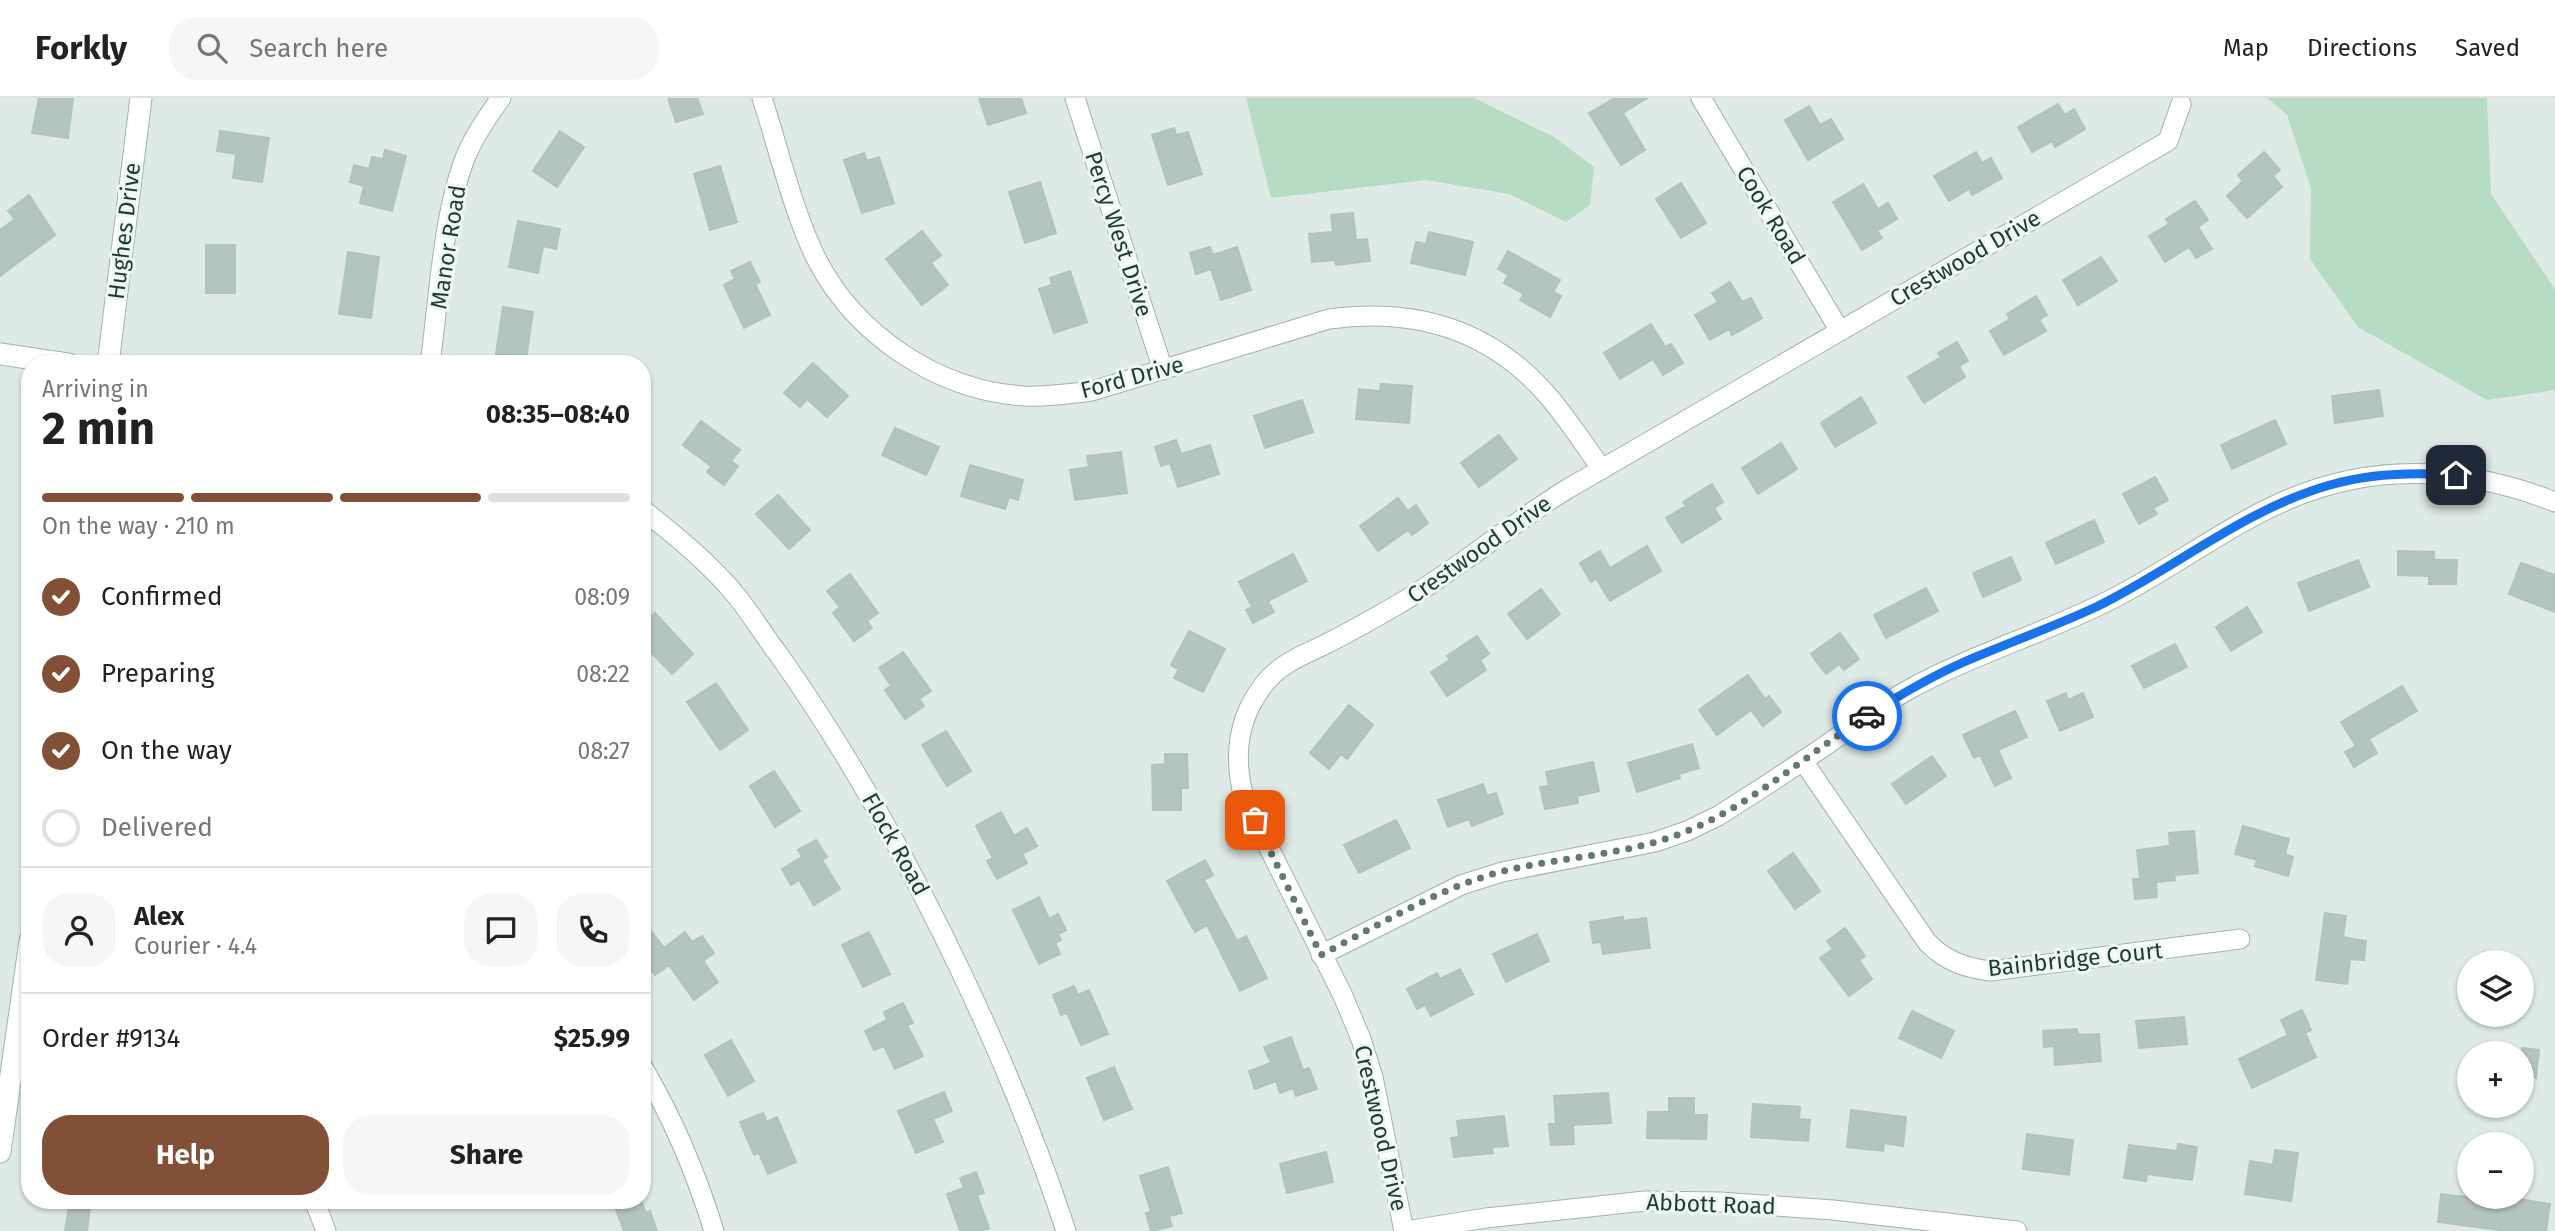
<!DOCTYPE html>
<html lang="en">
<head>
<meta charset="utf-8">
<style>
  :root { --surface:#fff; --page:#f6f6f6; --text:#222; --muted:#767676; --line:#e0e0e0; --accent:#825037 }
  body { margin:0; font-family:"Fira Sans",sans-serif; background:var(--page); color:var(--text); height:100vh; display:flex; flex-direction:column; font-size:26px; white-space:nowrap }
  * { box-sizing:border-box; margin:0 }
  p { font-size:23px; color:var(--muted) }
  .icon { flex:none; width:38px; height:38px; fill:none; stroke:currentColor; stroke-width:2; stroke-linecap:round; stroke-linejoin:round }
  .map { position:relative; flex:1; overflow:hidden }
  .details { position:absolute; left:21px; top:257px; width:630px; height:854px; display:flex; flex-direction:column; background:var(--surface); border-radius:28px; box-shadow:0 2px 5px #0004 }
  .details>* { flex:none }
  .buttons { position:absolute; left:2457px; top:852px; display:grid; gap:14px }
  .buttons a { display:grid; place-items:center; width:77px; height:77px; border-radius:50%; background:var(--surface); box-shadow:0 2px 5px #0004; font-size:35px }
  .pin { position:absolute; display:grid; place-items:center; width:60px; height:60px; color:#fff; margin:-30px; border-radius:14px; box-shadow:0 4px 10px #0006 }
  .courier { position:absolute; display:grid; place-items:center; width:70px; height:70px; margin:-35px; border:5px solid #1a73e8; border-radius:50%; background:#fff; color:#222; box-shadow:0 2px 9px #0007 }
  .headline em { font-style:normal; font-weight:700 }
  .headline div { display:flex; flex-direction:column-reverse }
  .headline { display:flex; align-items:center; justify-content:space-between; height:119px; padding:0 21px }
  h1 { font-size:46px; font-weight:700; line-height:52px }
  .bar { display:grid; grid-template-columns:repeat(4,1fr); gap:10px 7px; align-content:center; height:84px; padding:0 21px }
  .bar i { height:9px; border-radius:5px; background:var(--line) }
  .bar .selected { background:var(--accent) }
  .bar p { grid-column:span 4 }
  .line { display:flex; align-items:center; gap:18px; padding:0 21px; border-top:2px solid var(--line) }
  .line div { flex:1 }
  .round { display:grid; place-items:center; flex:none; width:74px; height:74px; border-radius:28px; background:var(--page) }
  ol { padding:0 21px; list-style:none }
  li { display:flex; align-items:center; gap:21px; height:77px }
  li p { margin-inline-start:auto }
  li .icon { padding:7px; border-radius:50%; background:var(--accent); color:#fff; stroke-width:4 }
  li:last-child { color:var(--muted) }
  li i { width:38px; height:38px; border:4px solid var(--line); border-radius:50% }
  .primary-button { display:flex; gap:14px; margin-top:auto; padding:14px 21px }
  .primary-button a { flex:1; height:80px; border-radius:28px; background:var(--accent); color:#fff; font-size:28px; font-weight:700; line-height:80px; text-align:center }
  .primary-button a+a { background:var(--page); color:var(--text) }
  header { display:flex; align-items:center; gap:42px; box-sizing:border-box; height:98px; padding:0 35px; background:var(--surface); border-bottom:2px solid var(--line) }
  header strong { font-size:33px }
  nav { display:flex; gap:38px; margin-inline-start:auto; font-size:24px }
  .search { width:490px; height:63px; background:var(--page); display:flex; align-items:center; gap:18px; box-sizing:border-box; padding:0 24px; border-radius:28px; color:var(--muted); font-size:26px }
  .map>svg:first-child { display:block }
  .green { fill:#b6ddc4 }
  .building { fill:#b3c5bf; stroke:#b0c4be; stroke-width:2 }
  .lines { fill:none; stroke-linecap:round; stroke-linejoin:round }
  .street-casing { stroke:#a1b2ae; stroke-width:21 }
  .secondary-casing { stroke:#9db6b0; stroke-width:23 }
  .street { stroke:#fff; stroke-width:19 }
  .secondary { stroke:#fff; stroke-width:21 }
  .done { stroke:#627874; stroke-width:7; stroke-dasharray:0 12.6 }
  .route { stroke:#1a73e8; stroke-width:9 }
  .labels { text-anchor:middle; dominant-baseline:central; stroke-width:6; stroke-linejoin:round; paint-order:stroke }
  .street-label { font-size:23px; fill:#1f3a36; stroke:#eef7f4 }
</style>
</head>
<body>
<header>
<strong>Forkly</strong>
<div class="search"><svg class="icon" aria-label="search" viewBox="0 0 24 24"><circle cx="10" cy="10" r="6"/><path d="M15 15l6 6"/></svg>Search here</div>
<nav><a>Map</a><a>Directions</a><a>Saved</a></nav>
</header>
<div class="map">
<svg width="2555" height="1133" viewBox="0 0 2555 1133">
  <rect width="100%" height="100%" fill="#deeae6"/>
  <g class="green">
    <polygon points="1246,0 1474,0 1554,39 1594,69 1590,107 1566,124 1509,96 1426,82 1271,100"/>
    <polygon points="2267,0 2487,0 2491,96 2555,191 2555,292 2487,302 2358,229 2310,161 2311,90 2287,17"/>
  </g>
  <g class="building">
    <polygon points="39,0 73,0 68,40 32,35"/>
    <polygon points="668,0 697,0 703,16 676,24"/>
    <polygon points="979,0 1021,0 1026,15 988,27"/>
    <polygon points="1615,0 1647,0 1623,15 1645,52 1621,67 1589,15"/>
    <polygon points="2058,6 2065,17 2074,11 2085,31 2055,49 2052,43 2032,54 2018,29"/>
    <polygon points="1809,8 1820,27 1831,21 1843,41 1808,62 1785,22"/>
    <polygon points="1174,30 1176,37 1188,34 1202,76 1168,87 1152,37"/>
    <polygon points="220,33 269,40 262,84 233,80 236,56 217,53"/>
    <polygon points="560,33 584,49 557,89 533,73"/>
    <polygon points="385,52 406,58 392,113 360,105 364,88 350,84 354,67 369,71 372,59 383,61"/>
    <polygon points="1976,54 1982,65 1991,60 2002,80 1972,97 1969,91 1949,103 1934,78"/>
    <polygon points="2264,54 2280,72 2273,78 2282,89 2247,120 2227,98 2243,83 2238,77"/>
    <polygon points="864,55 867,63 879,59 894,105 862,115 844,62"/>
    <polygon points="720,68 737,124 710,132 694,76"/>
    <polygon points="1040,84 1056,135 1025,145 1009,94"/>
    <polygon points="1681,85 1706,125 1681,140 1656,101"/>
    <polygon points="1863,86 1878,111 1888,105 1897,121 1877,133 1882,140 1862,152 1833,104"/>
    <polygon points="29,97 55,137 0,178 0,132 15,121 8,113"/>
    <polygon points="2195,103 2208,122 2198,129 2212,151 2196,160 2189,149 2165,164 2149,138 2169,126 2166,121"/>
    <polygon points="1353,115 1356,142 1367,141 1370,163 1336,167 1335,162 1312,164 1309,136 1333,134 1331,117"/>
    <polygon points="518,123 560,131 556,151 543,148 538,175 509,169"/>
    <polygon points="922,133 941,157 931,165 948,187 922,207 886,161"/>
    <polygon points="1429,134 1473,144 1465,177 1411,165 1416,144 1426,146"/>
    <rect x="206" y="147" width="29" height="48"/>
    <polygon points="1210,149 1213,157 1237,149 1251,192 1221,202 1211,171 1196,176 1190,155"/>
    <polygon points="1508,153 1560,182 1553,194 1561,198 1550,219 1520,202 1524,196 1504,185 1508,177 1498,171"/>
    <polygon points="348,154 379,159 371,220 339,216"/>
    <polygon points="2101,159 2117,183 2078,207 2063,182"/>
    <polygon points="750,164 760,184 755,186 770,217 744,230 724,187 735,181 731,173"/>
    <polygon points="1070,173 1087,224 1054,235 1039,191 1052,187 1050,180"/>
    <polygon points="1730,184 1742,204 1751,200 1762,220 1732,237 1729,231 1710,242 1695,217 1718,204 1712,195"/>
    <polygon points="2036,198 2047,217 2039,222 2046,233 2004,257 1990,233 2010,221 2007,216"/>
    <polygon points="503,209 533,214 526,261 496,256"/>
    <polygon points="1651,226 1665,249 1671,246 1683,265 1663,277 1653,261 1620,281 1604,255"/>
    <polygon points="1957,244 1968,263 1959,268 1965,279 1924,305 1908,279 1941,259 1938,255"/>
    <polygon points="813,265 848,298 827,319 807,301 800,309 784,295"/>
    <polygon points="1381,286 1412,288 1409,325 1356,321 1359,291 1380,293"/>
    <polygon points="2379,292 2383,318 2335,325 2332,298"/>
    <polygon points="1861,299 1876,325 1835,349 1821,325"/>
    <polygon points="1302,302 1313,334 1265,350 1254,318"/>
    <polygon points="2275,322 2286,346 2232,371 2221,347"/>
    <polygon points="701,323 740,352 731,363 738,368 724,387 707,374 711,368 683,347"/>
    <polygon points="895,330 939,349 926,377 882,357"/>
    <polygon points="1499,337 1517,361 1479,389 1461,365"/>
    <polygon points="1176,342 1181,356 1210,347 1219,376 1178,389 1170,365 1161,368 1155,349"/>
    <polygon points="1781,345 1797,371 1758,396 1742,370"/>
    <polygon points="1121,354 1127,395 1075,402 1070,372 1089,369 1087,358"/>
    <polygon points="970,367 1023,382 1018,402 1009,399 1005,411 961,398"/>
    <polygon points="2155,379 2168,402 2153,410 2157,416 2139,426 2123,396"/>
    <polygon points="1712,386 1723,404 1714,410 1721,421 1682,445 1666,420 1686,408 1683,404"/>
    <polygon points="778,397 810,432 789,451 756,416"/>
    <polygon points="1398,400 1408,413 1416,407 1428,425 1412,437 1408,432 1378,453 1360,428"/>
    <polygon points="2094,422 2104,444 2056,466 2046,445"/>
    <polygon points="1647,448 1661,473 1610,503 1596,480 1591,484 1580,465 1600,453 1610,470"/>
    <polygon points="2398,453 2434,454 2434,462 2457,462 2456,486 2429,486 2429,478 2398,477"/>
    <polygon points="1293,456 1307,483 1268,503 1274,514 1253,525 1246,512 1252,509 1239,484"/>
    <polygon points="2011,459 2021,482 1983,499 1973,475"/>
    <polygon points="2358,462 2369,489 2309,513 2298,485"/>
    <polygon points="2521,465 2555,477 2555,514 2509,496"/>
    <polygon points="850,476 878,515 867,523 872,530 854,543 833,515 840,509 827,493"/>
    <polygon points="1926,490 1938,513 1886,540 1874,517"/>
    <polygon points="1541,491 1560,516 1527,541 1508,516"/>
    <polygon points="2247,509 2262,534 2231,553 2216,529"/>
    <polygon points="655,515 693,556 672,576 642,545 642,527"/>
    <polygon points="1189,533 1225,551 1203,594 1174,580 1179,571 1171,567"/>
    <polygon points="1840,535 1859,561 1844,572 1839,566 1826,576 1811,556"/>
    <polygon points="1477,538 1489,556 1480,562 1486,572 1447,598 1431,574 1450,562 1447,558"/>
    <polygon points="2175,546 2187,569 2144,590 2132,568"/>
    <polygon points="903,554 931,593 919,601 924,608 905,621 885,592 891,588 879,570"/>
    <polygon points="1748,577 1765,601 1769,598 1781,614 1763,628 1751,612 1717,637 1699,612"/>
    <polygon points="716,585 748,632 720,652 687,604"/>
    <polygon points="2402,588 2417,613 2369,641 2377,655 2354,669 2345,654 2356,648 2341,624"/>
    <polygon points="2066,595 2068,602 2083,595 2093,619 2060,633 2047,603"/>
    <polygon points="1349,607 1373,627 1347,661 1341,656 1329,671 1310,655"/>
    <polygon points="2015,613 2027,639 1998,652 2011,680 1995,688 1980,657 1974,660 1963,637"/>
    <polygon points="946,633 971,673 947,688 922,647"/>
    <polygon points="1692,646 1699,670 1679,676 1680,680 1637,694 1628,665"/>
    <polygon points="1165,656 1187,656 1188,690 1181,690 1181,712 1153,712 1152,667 1165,666"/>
    <polygon points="1932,658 1946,678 1906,706 1892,686"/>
    <polygon points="1593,664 1599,693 1577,698 1578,705 1545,711 1540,689 1549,688 1546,674"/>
    <polygon points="774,673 800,713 775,729 750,688"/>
    <polygon points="1483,686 1487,698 1496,695 1503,716 1472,728 1469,721 1448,729 1438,702"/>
    <polygon points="1001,714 1014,738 1027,730 1037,748 1022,756 1027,765 997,781 987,763 993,760 976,728"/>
    <polygon points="1396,722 1410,750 1359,775 1344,747"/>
    <polygon points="2243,728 2289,741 2285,756 2293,759 2288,778 2255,768 2257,762 2235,756"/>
    <polygon points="2194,733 2198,775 2174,777 2175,782 2156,784 2157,799 2135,801 2133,781 2140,781 2137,752 2170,748 2169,735"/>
    <polygon points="816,742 827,759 822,762 840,791 814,807 799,782 791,787 782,771 802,759 798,752"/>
    <polygon points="1793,755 1820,793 1795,811 1768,773"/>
    <polygon points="1205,762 1213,777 1204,782 1237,843 1246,838 1267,880 1240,893 1207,827 1195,834 1167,783"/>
    <polygon points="1039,799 1049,821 1058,816 1066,832 1058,836 1061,842 1055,845 1060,856 1039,866 1013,812"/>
    <polygon points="2325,815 2346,818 2343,839 2366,843 2364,862 2350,861 2347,886 2316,882"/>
    <polygon points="1623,819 1623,823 1646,820 1650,850 1603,856 1601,844 1593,845 1590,824"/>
    <polygon points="642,821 664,850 685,834 692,844 702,838 714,855 703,863 718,884 694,902 669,867 655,877 642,860"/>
    <polygon points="1845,830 1865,858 1859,862 1872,881 1849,898 1820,860 1833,851 1827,843"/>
    <polygon points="869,834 890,876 863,889 842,847"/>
    <polygon points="1537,836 1549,863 1506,884 1493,856"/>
    <polygon points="1460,871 1473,896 1431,918 1425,907 1417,911 1407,891 1437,875 1440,881"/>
    <polygon points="1074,888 1078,897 1089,892 1108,936 1081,947 1067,915 1061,917 1053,897"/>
    <polygon points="903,905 913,925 907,927 923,958 895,971 884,948 874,952 865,933 887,922 884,914"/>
    <polygon points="2302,912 2311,932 2305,935 2316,959 2252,990 2239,961 2288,937 2281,922"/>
    <polygon points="1912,913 1954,933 1941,960 1899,940"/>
    <polygon points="2184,919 2187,946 2139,950 2136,923"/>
    <polygon points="2077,931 2078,937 2099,936 2101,963 2055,967 2054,948 2044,949 2043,933"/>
    <polygon points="1291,939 1303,972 1309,970 1317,991 1296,998 1293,990 1280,995 1276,983 1255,991 1249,973 1271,965 1264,949"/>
    <polygon points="731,942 754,983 728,998 705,957"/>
    <polygon points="2522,950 2539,952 2536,980 2522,978"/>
    <polygon points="1114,969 1132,1011 1104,1022 1087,980"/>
    <polygon points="944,994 952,1013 933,1021 943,1044 916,1055 898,1013"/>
    <polygon points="1608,995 1611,1025 1573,1027 1574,1046 1551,1047 1549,1026 1556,1026 1554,998"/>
    <polygon points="1669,1000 1694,1000 1694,1017 1707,1017 1706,1041 1647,1040 1648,1014 1669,1014"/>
    <polygon points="1753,1006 1800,1009 1799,1021 1810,1022 1808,1043 1751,1039"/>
    <polygon points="1851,1012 1906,1019 1903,1048 1884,1045 1883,1053 1847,1049"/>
    <polygon points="763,1015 767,1024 777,1019 796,1064 768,1076 759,1055 754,1057 740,1024"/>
    <polygon points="1504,1018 1508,1048 1492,1049 1493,1055 1454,1059 1451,1040 1459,1039 1457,1023"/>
    <polygon points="2027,1036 2073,1042 2069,1077 2023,1071"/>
    <polygon points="2178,1046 2197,1049 2192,1082 2147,1076 2146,1083 2124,1080 2129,1047 2177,1053"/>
    <polygon points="2275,1052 2298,1055 2291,1103 2245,1096 2250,1063 2273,1067"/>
    <polygon points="1326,1054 1333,1084 1287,1095 1280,1066"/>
    <polygon points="1168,1069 1182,1115 1169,1118 1172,1128 1151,1133 1146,1115 1151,1114 1140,1078"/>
    <polygon points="976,1074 984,1095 977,1097 989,1130 979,1133 960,1133 947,1096 964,1090 960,1080"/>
    <polygon points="2441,1096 2511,1104 2512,1100 2550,1106 2546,1133 2507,1133 2438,1124"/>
    <polygon points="70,1102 91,1102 87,1133 65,1133"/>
    <polygon points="625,1102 641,1102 646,1115 650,1113 657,1133 624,1133 614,1106"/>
  </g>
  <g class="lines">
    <defs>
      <g id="street">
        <path d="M762,0C779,52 793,114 817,162C856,237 937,292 1023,298C1046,299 1069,296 1092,293L1329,221C1410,210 1482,228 1540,289C1563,313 1582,344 1602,371"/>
        <polyline points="1075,0 1163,272"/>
        <polyline points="1701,0 1840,233"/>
        <path d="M430,266C439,201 442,121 465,60C474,38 487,19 501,0"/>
        <path d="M642,411C676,438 712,467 739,501C753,519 765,539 779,557C822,618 860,680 896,746C963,870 1022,999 1066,1133"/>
        <path d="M1803,663L1927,844C1945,863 1965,870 1991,873L2240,841"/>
        <path d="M1321,857L1461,787L1502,774L1655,744L1687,733L1718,718C1751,697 1784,676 1816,654C1847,633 1876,610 1908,592C1975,555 2049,534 2116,499C2174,469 2227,428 2287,402C2376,364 2466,369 2555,404"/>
        <path d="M642,968C673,1020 696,1075 714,1133"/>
        <polyline points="314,1102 326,1133"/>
        <path d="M1404,1133L1373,979L1361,941L1343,898L1244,700C1233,658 1237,620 1265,585C1280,566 1301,558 1322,548C1348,535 1373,521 1397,507C1457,472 1510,426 1569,390L2168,43L2181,6"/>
        <polyline points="1406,1133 1486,1120 1645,1103 1720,1104 1833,1112 2017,1133"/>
      </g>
      <g id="secondary">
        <polyline points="0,256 68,266"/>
        <polyline points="108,266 141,0"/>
        <polyline points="0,1054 30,843"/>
      </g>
    </defs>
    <use href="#street" class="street-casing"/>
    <use href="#secondary" class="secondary-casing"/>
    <use href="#street" class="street"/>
    <use href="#secondary" class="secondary"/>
  </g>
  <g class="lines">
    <path class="done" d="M1255,722L1321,857C1379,827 1437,791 1500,774C1562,758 1628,758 1687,733C1751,707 1809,655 1867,618"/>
    <path class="route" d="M1867,618C1898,598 1930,579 1964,564C2008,545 2053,529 2096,509C2174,471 2245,411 2330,387C2371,375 2413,374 2456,377"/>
  </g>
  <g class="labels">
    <g class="street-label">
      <text transform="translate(1771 117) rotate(59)">Cook Road</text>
      <text transform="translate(124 133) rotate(-83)">Hughes Drive</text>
      <text transform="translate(1119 136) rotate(72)">Percy West Drive</text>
      <text transform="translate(448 149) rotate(-81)">Manor Road</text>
      <text transform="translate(1965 160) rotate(-30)">Crestwood Drive</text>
      <text transform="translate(1132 279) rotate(-15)">Ford Drive</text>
      <text transform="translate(1479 451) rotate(-35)">Crestwood Drive</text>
      <text transform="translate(896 746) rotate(61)">Flock Road</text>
      <text transform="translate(2075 861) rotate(-6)">Bainbridge Court</text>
      <text transform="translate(1381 1030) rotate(77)">Crestwood Drive</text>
      <text transform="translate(1711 1106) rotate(2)">Abbott Road</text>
    </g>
  </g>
</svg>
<div class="buttons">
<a><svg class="icon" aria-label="layers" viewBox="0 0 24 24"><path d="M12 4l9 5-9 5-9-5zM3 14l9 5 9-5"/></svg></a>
<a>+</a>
<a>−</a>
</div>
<div class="pin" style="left:1255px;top:722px;background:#ea580c"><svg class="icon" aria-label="bag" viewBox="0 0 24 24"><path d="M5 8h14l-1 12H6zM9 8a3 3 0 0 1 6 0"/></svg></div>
<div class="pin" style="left:2456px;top:377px;background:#1f2937"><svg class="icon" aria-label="home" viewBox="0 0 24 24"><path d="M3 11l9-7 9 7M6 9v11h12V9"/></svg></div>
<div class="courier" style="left:1867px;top:618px"><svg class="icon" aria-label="car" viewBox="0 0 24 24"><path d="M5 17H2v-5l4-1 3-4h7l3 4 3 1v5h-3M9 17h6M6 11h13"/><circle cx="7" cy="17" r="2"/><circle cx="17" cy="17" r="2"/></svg></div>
<section class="details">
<div class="headline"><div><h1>2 min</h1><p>Arriving in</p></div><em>08:35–08:40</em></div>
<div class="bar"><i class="selected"></i><i class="selected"></i><i class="selected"></i><i></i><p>On the way · 210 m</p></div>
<ol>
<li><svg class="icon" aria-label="check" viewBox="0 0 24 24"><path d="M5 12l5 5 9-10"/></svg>Confirmed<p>08:09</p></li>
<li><svg class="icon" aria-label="check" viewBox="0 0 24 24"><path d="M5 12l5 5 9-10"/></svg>Preparing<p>08:22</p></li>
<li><svg class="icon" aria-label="check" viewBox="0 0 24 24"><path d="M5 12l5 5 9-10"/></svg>On the way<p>08:27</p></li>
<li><i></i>Delivered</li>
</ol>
<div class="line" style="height:126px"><a class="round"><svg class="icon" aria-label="person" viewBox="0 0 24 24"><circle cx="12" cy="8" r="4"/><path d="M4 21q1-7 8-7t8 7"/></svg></a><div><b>Alex</b><p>Courier · 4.4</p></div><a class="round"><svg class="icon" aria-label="chat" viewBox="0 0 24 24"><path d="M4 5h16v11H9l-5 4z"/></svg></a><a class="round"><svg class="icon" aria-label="phone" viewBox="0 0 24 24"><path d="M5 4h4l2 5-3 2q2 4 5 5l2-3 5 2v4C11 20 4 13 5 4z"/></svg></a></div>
<div class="line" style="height:91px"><div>Order #9134</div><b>$25.99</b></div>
<div class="primary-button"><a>Help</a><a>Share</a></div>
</section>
</div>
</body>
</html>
